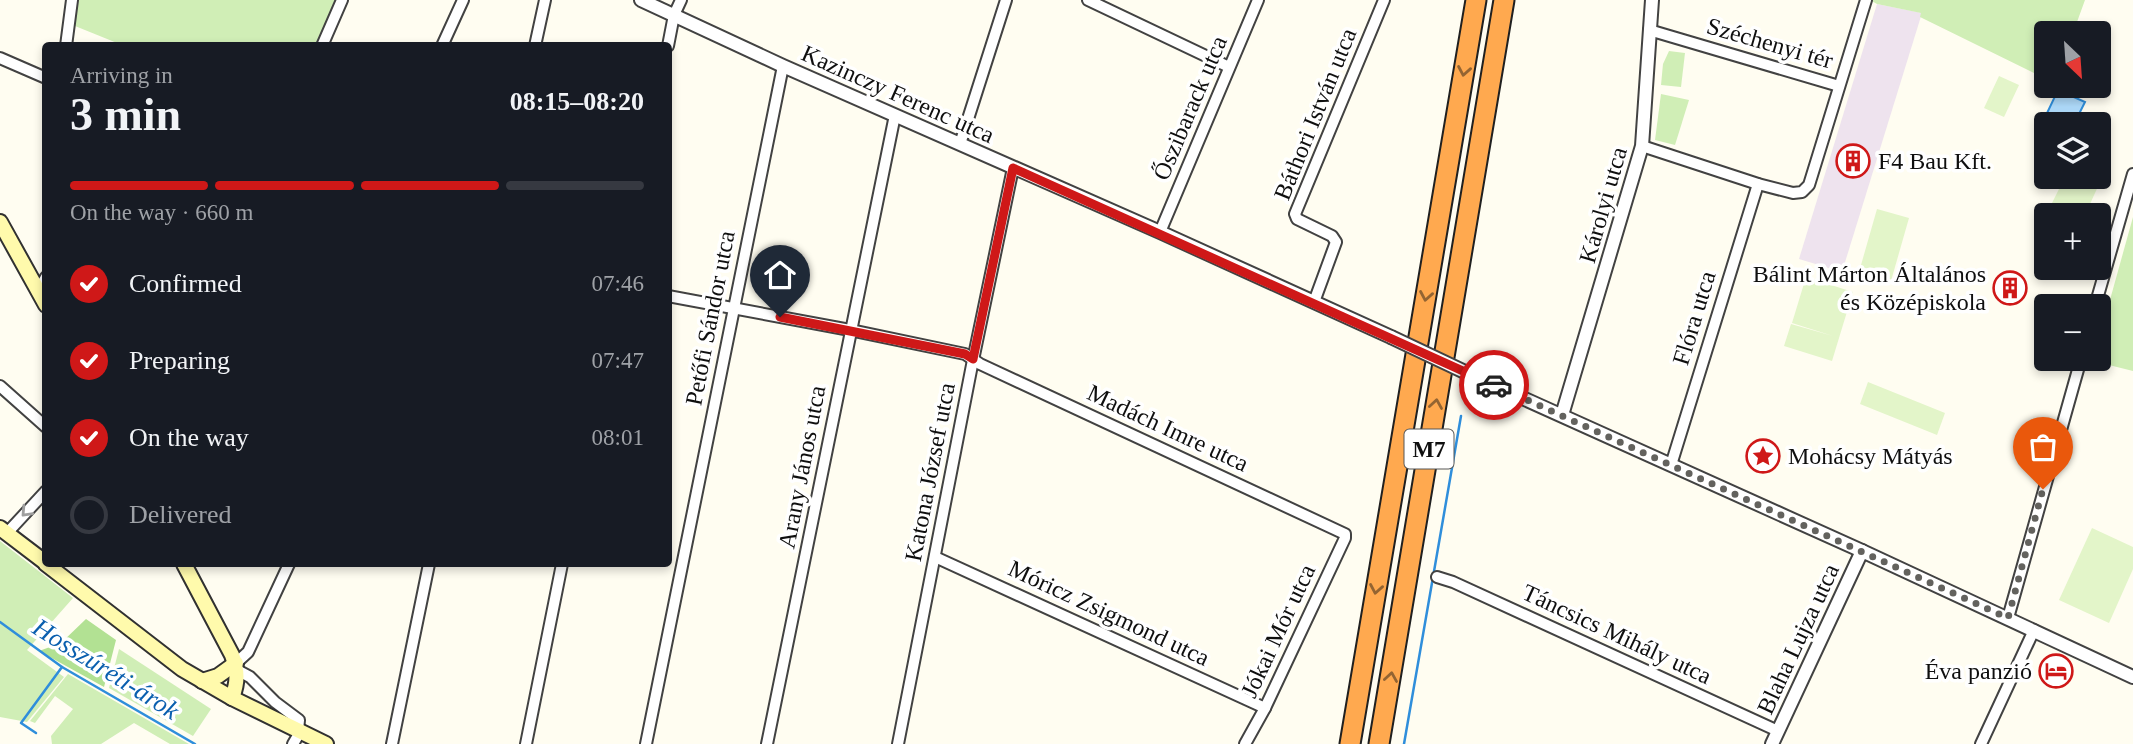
<!DOCTYPE html>
<html lang="en">
<head>
<meta charset="utf-8">
<style>
  :root { --surface:#171b24; --page:#20242c; --text:#f1f3f6; --muted:#9ea1a6; --line:#363941; --accent:#cf1818 }
  body { margin:0; font-family:Georgia,serif; background:var(--page); color:var(--text); height:100vh; display:flex; flex-direction:column; font-size:26px; white-space:nowrap }
  * { box-sizing:border-box; margin:0 }
  p { font-size:23px; color:var(--muted) }
  .icon { flex:none; width:38px; height:38px; fill:none; stroke:currentColor; stroke-width:2; stroke-linecap:round; stroke-linejoin:round }
  .map { position:relative; flex:1; overflow:hidden }
  .drawer { position:absolute; left:42px; top:42px; width:630px; height:525px; display:flex; flex-direction:column; background:var(--surface); border-radius:7px; box-shadow:0 4px 10px #0003 }
  .drawer>* { flex:none }
  .needle { width:46px; rotate:155deg }
  .tools { position:absolute; left:2034px; top:21px; display:grid; gap:14px }
  .tools a { display:grid; place-items:center; width:77px; height:77px; border-radius:7px; background:var(--surface); box-shadow:0 4px 10px #0003; font-size:35px }
  .pin { position:absolute; display:grid; place-items:center; width:60px; height:60px; color:#fff; margin:-72px -30px; border-radius:50% 50% 50% 0; rotate:-45deg; box-shadow:0 0 7px #0007 }
  .pin .icon { rotate:45deg }
  .courier { position:absolute; display:grid; place-items:center; width:70px; height:70px; margin:-35px; border:5px solid #cf1818; border-radius:50%; background:#fff; color:#222; box-shadow:0 2px 9px #0007 }
  .summary em { font-style:normal; font-weight:800 }
  .summary div { display:flex; flex-direction:column-reverse }
  .summary { display:flex; align-items:center; justify-content:space-between; height:119px; padding:0 28px }
  h1 { font-size:46px; font-weight:800; line-height:52px }
  .bar { display:grid; grid-template-columns:repeat(4,1fr); gap:10px 7px; align-content:center; height:84px; padding:0 28px }
  .bar i { height:9px; border-radius:5px; background:var(--line) }
  .bar .selected { background:var(--accent) }
  .bar p { grid-column:span 4 }
  ol { padding:0 28px; list-style:none }
  li { display:flex; align-items:center; gap:21px; height:77px }
  li p { margin-inline-start:auto }
  li .icon { padding:7px; border-radius:50%; background:var(--accent); color:#fff; stroke-width:4 }
  li:last-child { color:var(--muted) }
  li i { width:38px; height:38px; border:4px solid var(--line); border-radius:50% }
  .map>svg:first-child { display:block }
  .industrial { fill:#eee3ee }
  .green { fill:#d0eeb6 }
  .forest { fill:#b2e193 }
  .pitch { fill:#e3f5c9 }
  .water { fill:#b0dcfc; stroke:#2f8edb; stroke-width:2 }
  .lines { fill:none; stroke-linecap:round; stroke-linejoin:round }
  .stream { stroke:#2f8edb; stroke-width:2.5 }
  .minor-casing { stroke:#424242; stroke-width:14 }
  .tertiary-casing { stroke:#424242; stroke-width:16 }
  .secondary-casing { stroke:#313131; stroke-width:18 }
  .motorway-casing { stroke:#202020; stroke-width:23 }
  .minor { stroke:#fff; stroke-width:10 }
  .tertiary { stroke:#fff; stroke-width:12 }
  .secondary { stroke:#fffaac; stroke-width:14 }
  .motorway { stroke:#ffa94f; stroke-width:19 }
  .tertiary-bridge-casing { stroke:#424242; stroke-width:16; stroke-linecap:butt }
  .tertiary-bridge { stroke:#fff; stroke-width:12 }
  .oneway { stroke:#936432 }
  .oneway2 { stroke:#9f9f9f }
  .done { stroke:#63625e; stroke-width:7; stroke-dasharray:0 12.6 }
  .route { stroke:#cf1818; stroke-width:9 }
  .labels { text-anchor:middle; dominant-baseline:central; stroke-width:7; stroke-linejoin:round; paint-order:stroke }
  .shield { fill:#fff; stroke:#575757; stroke-width:2 }
  .shield-label { font-size:23px; font-weight:bold; fill:#0f0f0f }
  .street-label { font-size:24px; fill:#0f0f0f; stroke:#fff }
  .poi-label { font-size:24px; fill:#0f0f0f; stroke:#fff; text-anchor:start }
  .water-label { font-size:26px; font-style:italic; fill:#0a5faf; stroke:#fff }
</style>
</head>
<body>
<div class="map">
<svg width="2133" height="744" viewBox="0 0 2133 744">
  <rect width="100%" height="100%" fill="#fffdf1"/>
  <polygon class="industrial" points="1877,4 1922,13 1842,272 1799,259"/>
  <g class="green">
    <polygon points="78,0 339,0 318,45 122,45 75,26"/>
    <polygon points="1870,0 2085,0 2073,33 2046,33 2046,79 1920,17 1921,13 1877,4"/>
    <polygon points="1669,51 1685,53 1681,87 1661,85 1663,64"/>
    <polygon points="1661,94 1689,100 1675,145 1655,140"/>
    <polygon points="2133,217 2133,371 2093,361 2094,359 2098,359 2098,343"/>
    <polygon points="0,541 73,598 27,650 64,677 27,722 0,717"/>
    <polygon points="119,649 211,709 193,736 109,688"/>
    <polygon points="68,674 189,744 170,744 134,723 101,744 52,744 51,736 73,709 55,696 35,723 30,721"/>
  </g>
  <polygon class="forest" points="86,619 116,640 104,687 39,651 61,643"/>
  <g class="pitch">
    <polygon points="1999,76 2019,85 2004,117 1984,108"/>
    <polygon points="2065,177 2088,177 2100,182 2085,215 2046,215"/>
    <polygon points="1877,209 1909,218 1891,281 1859,272"/>
    <polygon points="1806,277 1853,292 1832,361 1784,346 1791,324 1833,336 1792,323"/>
    <polygon points="1868,382 1945,413 1937,435 1860,404"/>
    <polygon points="2092,528 2133,547 2133,569 2109,623 2059,600"/>
  </g>
  <polygon class="water" points="2058,90 2085,102 2074,124 2046,124 2046,135 2038,132"/>
  <g class="lines">
    <g class="stream">
      <polyline points="316,46 320,38"/>
      <polyline points="0,622 62,667 195,744"/>
      <polyline points="36,733 21,723 62,667"/>
      <polyline points="1404,744 1461,416"/>
    </g>
    <defs>
      <g id="minor">
        <polyline points="1088,0 1229,67"/>
        <polyline points="1649,30 1839,86"/>
        <polyline points="66,46 72,0"/>
        <polyline points="322,46 342,0"/>
        <polyline points="442,46 463,0"/>
        <polyline points="535,46 545,0"/>
        <polyline points="668,46 674,15 681,0"/>
        <polyline points="0,58 46,78"/>
        <polyline points="960,144 1006,0"/>
        <polyline points="1642,146 1758,184 1793,193 1802,192 1809,185 1866,0"/>
        <polyline points="1160,232 1258,0"/>
        <polyline points="38,291 46,277"/>
        <polyline points="668,296 850,330 965,354 980,364 1345,534 1345,538 1265,708 1245,744"/>
        <polyline points="1314,302 1336,242 1332,236 1297,219 1295,214 1384,0"/>
        <polyline points="2095,306 2133,174"/>
        <polyline points="0,386 46,427"/>
        <polyline points="1671,465 1758,184"/>
        <polyline points="7,533 46,491"/>
        <polyline points="935,557 1265,708"/>
        <polyline points="1437,577 1453,582 1778,731"/>
        <polyline points="2008,618 2081,359"/>
        <polyline points="236,663 248,652 289,564"/>
        <polyline points="237,670 250,677 275,702 299,720 298,731"/>
        <polyline points="293,744 300,732"/>
        <polyline points="392,744 429,564"/>
        <polyline points="526,744 562,564"/>
        <polyline points="646,744 783,66"/>
        <polyline points="767,744 895,115"/>
        <polyline points="898,744 972,365 1013,168"/>
        <polyline points="1981,744 2034,630"/>
      </g>
      <g id="tertiary">
        <polyline points="641,0 783,66 1160,232 1391,337"/>
        <polyline points="1467,373 1862,551 2133,677"/>
        <polyline points="1562,415 1642,146 1652,0"/>
        <polyline points="1772,744 1862,551"/>
      </g>
      <g id="secondary">
        <polyline points="0,222 46,305"/>
        <polyline points="0,528 46,563"/>
        <polyline points="46,564 182,669 232,698 326,744"/>
        <path d="M184,564L232,655C238,671 238,682 232,698"/>
        <polyline points="202,681 218,676 236,663"/>
      </g>
      <g id="motorway">
        <polyline points="1350,744 1476,0"/>
        <polyline points="1379,744 1504,0"/>
      </g>
    </defs>
    <use href="#minor" class="minor-casing"/>
    <use href="#tertiary" class="tertiary-casing"/>
    <use href="#secondary" class="secondary-casing"/>
    <use href="#motorway" class="motorway-casing"/>
    <use href="#minor" class="minor"/>
    <use href="#tertiary" class="tertiary"/>
    <use href="#secondary" class="secondary"/>
    <use href="#motorway" class="motorway"/>
    <defs>
      <polyline id="tertiary-bridge" points="1391,337 1467,373"/>
    </defs>
    <use href="#tertiary-bridge" class="tertiary-bridge-casing"/>
    <use href="#tertiary-bridge" class="tertiary-bridge"/>
  </g>
  <defs><path id="oneway-chevron" d="M-2-3.5L2.5 0L-2 3.5" fill="none" stroke-width="1.6" stroke-linecap="round" stroke-linejoin="round" transform="scale(1.75)"/></defs>
  <g class="oneway">
    <use href="#oneway-chevron" transform="translate(1464 71) rotate(100)"/>
    <use href="#oneway-chevron" transform="translate(1426 296) rotate(100)"/>
    <use href="#oneway-chevron" transform="translate(1436 404) rotate(-81)"/>
    <use href="#oneway-chevron" transform="translate(1376 589) rotate(100)"/>
    <use href="#oneway-chevron" transform="translate(1391 677) rotate(-81)"/>
  </g>
  <use class="oneway2" href="#oneway-chevron" transform="translate(26 512) rotate(133)"/>
  <g class="lines">
    <polyline class="done" points="1494,385 2008,618 2043,489"/>
    <polyline class="route" points="780,317 965,354 973,359 1013,168 1494,385"/>
  </g>
  <defs>
    <symbol id="building-ring" viewBox="-11 -11 22 22"><circle r="9.5" fill="#fff" stroke="#cf1818" stroke-width="1.5"/><path d="M-4-6H4V6H1V3H-1V6H-4ZM-2.5-4.3h1.7v1.8h-1.7ZM.8-4.3h1.7v1.8H.8ZM-2.5-1h1.7V.8h-1.7ZM.8-1h1.7V.8H.8Z" fill="#cf1818"/></symbol>
    <symbol id="sight-ring" viewBox="-11 -11 22 22"><circle r="9.5" fill="#fff" stroke="#cf1818" stroke-width="1.5"/><path d="M0-6L1.8-2.2L6-1.7L2.9 1.2L3.7 5.4L0 3.3L-3.7 5.4L-2.9 1.2L-6-1.7L-1.8-2.2Z" fill="#cf1818"/></symbol>
    <symbol id="hotel-ring" viewBox="-11 -11 22 22"><circle r="9.5" fill="#fff" stroke="#cf1818" stroke-width="1.5"/><path d="M-6-4.5h1.5V1H6V5H4.5V3h-9V5H-6ZM-4 0a1.8 1.8 0 1 1 3.6 0ZM.5 0V-2.5h3Q6-2.5 6 0Z" fill="#cf1818"/></symbol>
  </defs>
  <g fill-rule="evenodd">
    <use href="#building-ring" x="1834" y="142" width="38" height="38"/>
    <use href="#building-ring" x="1991" y="269" width="38" height="38"/>
    <use href="#sight-ring" x="1744" y="437" width="38" height="38"/>
    <use href="#hotel-ring" x="2037" y="652" width="38" height="38"/>
  </g>
  <g class="labels">
    <rect class="shield" x="1404.5" y="429.5" width="49" height="39" rx="5"/>
    <g class="shield-label">
      <text x="1429" y="449">M7</text>
    </g>
    <g class="street-label">
      <text transform="translate(1770 43) rotate(16)">Széchenyi tér</text>
      <text transform="translate(898 94) rotate(24)">Kazinczy Ferenc utca</text>
      <text transform="translate(1190 108) rotate(-67)">Őszibarack utca</text>
      <text transform="translate(1315 114) rotate(-68)">Báthori István utca</text>
      <text transform="translate(1603 205) rotate(-74)">Károlyi utca</text>
      <text transform="translate(710 318) rotate(-79)">Petőfi Sándor utca</text>
      <text transform="translate(1694 318) rotate(-73)">Flóra utca</text>
      <text transform="translate(1168 428) rotate(25)">Madách Imre utca</text>
      <text transform="translate(802 467) rotate(-79)">Arany János utca</text>
      <text transform="translate(930 472) rotate(-79)">Katona József utca</text>
      <text transform="translate(1109 613) rotate(25)">Móricz Zsigmond utca</text>
      <text transform="translate(1278 631) rotate(-65)">Jókai Mór utca</text>
      <text transform="translate(1617 634) rotate(25)">Táncsics Mihály utca</text>
      <text transform="translate(1798 639) rotate(-65)">Blaha Lujza utca</text>
    </g>
    <g class="poi-label">
      <text x="1878" y="161">F4 Bau Kft.</text>
      <text x="1986" y="274" text-anchor="end">Bálint Márton Általános<tspan x="1986" dy="28">és Középiskola</tspan></text>
      <text x="1788" y="456">Mohácsy Mátyás</text>
      <text x="2032" y="671" text-anchor="end">Éva panzió</text>
    </g>
    <g class="water-label">
      <text transform="translate(106 669) rotate(32)">Hosszúréti-árok</text>
    </g>
  </g>
</svg>
<div class="tools">
<a><svg class="needle" viewBox="-14 -14 28 28"><path d="M0-13l5 13h-10z" fill="#e53935"/><path d="M0 13l5-13h-10z" fill="#9ea1a6"/></svg></a>
<a><svg class="icon" aria-label="layers" viewBox="0 0 24 24"><path d="M12 4l9 5-9 5-9-5zM3 14l9 5 9-5"/></svg></a>
<a>+</a>
<a>−</a>
</div>
<div class="pin" style="left:2043px;top:489px;background:#ea580c"><svg class="icon" aria-label="bag" viewBox="0 0 24 24"><path d="M5 8h14l-1 12H6zM9 8a3 3 0 0 1 6 0"/></svg></div>
<div class="pin" style="left:780px;top:317px;background:#1f2937"><svg class="icon" aria-label="home" viewBox="0 0 24 24"><path d="M3 11l9-7 9 7M6 9v11h12V9"/></svg></div>
<div class="courier" style="left:1494px;top:385px"><svg class="icon" aria-label="car" viewBox="0 0 24 24"><path d="M5 17H2v-5l4-1 3-4h7l3 4 3 1v5h-3M9 17h6M6 11h13"/><circle cx="7" cy="17" r="2"/><circle cx="17" cy="17" r="2"/></svg></div>
<section class="drawer">
<div class="summary"><div><h1>3 min</h1><p>Arriving in</p></div><em>08:15–08:20</em></div>
<div class="bar"><i class="selected"></i><i class="selected"></i><i class="selected"></i><i></i><p>On the way · 660 m</p></div>
<ol>
<li><svg class="icon" aria-label="check" viewBox="0 0 24 24"><path d="M5 12l5 5 9-10"/></svg>Confirmed<p>07:46</p></li>
<li><svg class="icon" aria-label="check" viewBox="0 0 24 24"><path d="M5 12l5 5 9-10"/></svg>Preparing<p>07:47</p></li>
<li><svg class="icon" aria-label="check" viewBox="0 0 24 24"><path d="M5 12l5 5 9-10"/></svg>On the way<p>08:01</p></li>
<li><i></i>Delivered</li>
</ol>
</section>
</div>
</body>
</html>
